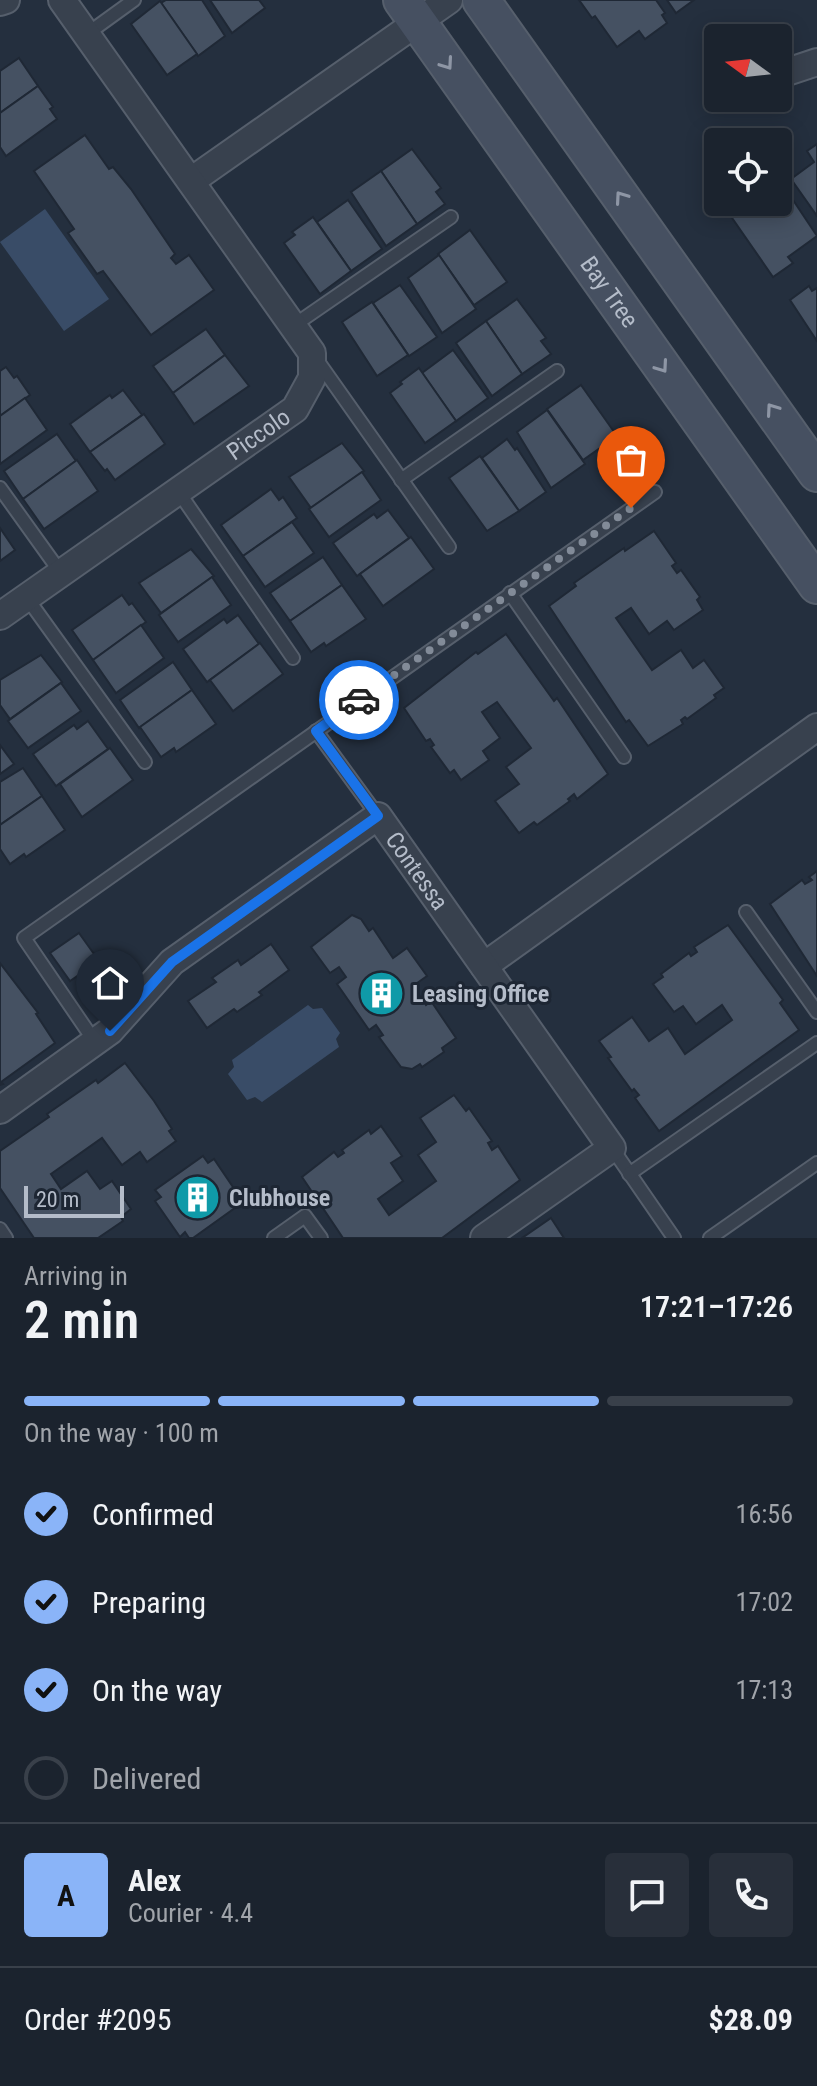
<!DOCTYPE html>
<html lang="en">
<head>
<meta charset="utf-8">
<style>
  :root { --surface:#1b232e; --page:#282f3a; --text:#f1f3f6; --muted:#a0a4aa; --line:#39404a; --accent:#8ab4f8 }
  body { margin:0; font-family:"Roboto Condensed",sans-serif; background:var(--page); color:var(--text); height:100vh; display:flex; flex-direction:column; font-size:30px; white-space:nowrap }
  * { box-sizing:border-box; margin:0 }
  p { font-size:26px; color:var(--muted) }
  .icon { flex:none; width:44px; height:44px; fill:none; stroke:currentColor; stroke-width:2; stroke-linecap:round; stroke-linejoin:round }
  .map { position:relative; height:1238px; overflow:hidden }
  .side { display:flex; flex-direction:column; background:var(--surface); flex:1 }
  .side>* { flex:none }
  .needle { width:52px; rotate:285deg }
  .controls { position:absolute; left:704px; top:24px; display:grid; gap:16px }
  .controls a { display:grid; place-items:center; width:88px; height:88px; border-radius:8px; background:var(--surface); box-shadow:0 4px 20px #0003,0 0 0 2px var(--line); font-size:40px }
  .scale { position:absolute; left:24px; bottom:20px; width:100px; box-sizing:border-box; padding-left:8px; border:4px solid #b4bcc9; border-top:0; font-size:22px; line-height:28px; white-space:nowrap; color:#b4bcc9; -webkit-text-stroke:6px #1d2633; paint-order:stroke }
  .pin { position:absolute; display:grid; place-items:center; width:68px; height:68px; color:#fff; margin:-82px -34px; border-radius:50% 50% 50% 0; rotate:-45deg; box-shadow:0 0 8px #0007 }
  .pin .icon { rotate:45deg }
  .courier { position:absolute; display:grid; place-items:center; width:80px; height:80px; margin:-40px; border:6px solid #1a73e8; border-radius:50%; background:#fff; color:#222; box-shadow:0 2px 10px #0007 }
  .summary em { font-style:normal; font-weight:600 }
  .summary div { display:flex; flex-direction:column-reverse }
  .summary { display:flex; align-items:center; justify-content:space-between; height:136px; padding:0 24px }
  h1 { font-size:52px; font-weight:600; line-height:60px }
  .bar { display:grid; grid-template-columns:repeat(4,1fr); gap:12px 8px; align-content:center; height:96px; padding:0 24px }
  .bar i { height:10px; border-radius:6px; background:var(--line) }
  .bar .current { background:var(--accent) }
  .bar p { grid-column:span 4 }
  .line { display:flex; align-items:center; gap:20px; padding:0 24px; border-top:2px solid var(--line) }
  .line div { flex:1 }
  .round { display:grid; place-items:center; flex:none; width:84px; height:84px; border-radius:8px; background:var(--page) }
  ol { padding:0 24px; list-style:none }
  li { display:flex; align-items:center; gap:24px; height:88px }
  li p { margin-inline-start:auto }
  li .icon { padding:8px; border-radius:50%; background:var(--accent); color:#111; stroke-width:4 }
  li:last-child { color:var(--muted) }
  li i { width:44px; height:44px; border:4px solid var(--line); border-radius:50% }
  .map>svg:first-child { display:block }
  .water { fill:#394c67 }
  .building { fill:#455162; stroke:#1f2835; stroke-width:2 }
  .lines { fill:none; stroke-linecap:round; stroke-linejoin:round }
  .lane-casing { stroke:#565f6c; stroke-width:16 }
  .street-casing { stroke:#565f6c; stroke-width:30 }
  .secondary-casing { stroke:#565f6c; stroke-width:40 }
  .lane { stroke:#38414e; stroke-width:12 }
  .street { stroke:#38414e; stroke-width:26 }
  .secondary { stroke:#465061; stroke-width:36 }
  .oneway { stroke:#8e96a5 }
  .done { stroke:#828b98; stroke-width:8; stroke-dasharray:0 14.4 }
  .route { stroke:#1a73e8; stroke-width:10 }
  .labels { text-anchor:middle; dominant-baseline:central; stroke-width:6; stroke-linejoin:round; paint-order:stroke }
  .street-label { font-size:24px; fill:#b4bcc9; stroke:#1d2633 }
  .poi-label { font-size:24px; font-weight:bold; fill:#b4bcc9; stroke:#1d2633; text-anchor:start }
</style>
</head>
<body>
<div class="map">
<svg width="817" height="1238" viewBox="0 0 817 1238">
  <rect width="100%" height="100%" fill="#242f3e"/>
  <g class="water">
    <polygon points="45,209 109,299 64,331 0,242"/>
    <polygon points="308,1005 313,1009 322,1008 340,1033 336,1039 339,1047 262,1102 255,1097 247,1100 228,1074 234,1067 232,1060"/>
  </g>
  <g class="building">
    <polygon points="166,0 202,0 225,36 198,56 161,3"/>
    <polygon points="210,0 259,0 265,8 232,33"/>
    <polygon points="579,0 656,0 665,13 662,15 667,23 645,39 639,31 617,47 595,16 592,18"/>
    <polygon points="667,0 694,0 676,13"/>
    <polygon points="160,1 197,54 167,75 131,24"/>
    <polygon points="19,58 38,86 0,113 0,71"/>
    <polygon points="38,86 53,107 50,109 57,119 6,156 0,147 0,113"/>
    <polygon points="85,135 109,169 113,167 131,189 175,254 171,258 176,264 189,255 214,290 151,335 103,271 97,274 68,233 74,229 34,171"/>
    <polygon points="817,144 817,216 791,179 814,162 807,151"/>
    <polygon points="412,149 441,188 436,192 445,204 417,224 381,171"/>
    <polygon points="381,171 417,224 386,246 351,192"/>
    <polygon points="783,185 817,236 788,257 793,263 773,277 730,215 749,202 754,206 759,202 778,202 778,189"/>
    <polygon points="348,200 382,249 351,271 317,222"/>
    <polygon points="313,217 351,271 320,294 284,243 295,235 292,232"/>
    <polygon points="470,230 507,282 474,305 438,254"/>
    <polygon points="439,255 476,309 442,333 408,278"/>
    <polygon points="400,285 437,337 409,356 373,303"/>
    <polygon points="809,286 812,291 817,288 817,341 790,300"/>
    <polygon points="517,299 546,338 541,341 551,354 522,374 486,321"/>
    <polygon points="372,302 408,355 377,376 342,322"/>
    <polygon points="486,321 522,374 492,396 456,343"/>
    <polygon points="206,329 225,355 173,393 153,366"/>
    <polygon points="453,350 488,398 456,421 422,373"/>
    <polygon points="225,355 249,386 194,424 173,393"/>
    <polygon points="6,367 14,378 17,376 30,395 0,416 0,371"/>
    <polygon points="419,368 456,421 425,443 390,393 402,384 400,382"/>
    <polygon points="581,385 617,436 583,460 547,409"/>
    <polygon points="123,390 142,415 90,452 70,424 110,395 112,398"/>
    <polygon points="25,398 47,430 0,464 0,416"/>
    <polygon points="547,410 585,464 551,488 517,432"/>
    <polygon points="144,414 165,444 115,480 107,469 105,471 90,452"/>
    <polygon points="57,434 76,461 23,499 4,471"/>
    <polygon points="507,439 515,450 517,448 546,492 519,511 482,458"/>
    <polygon points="342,443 364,471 311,508 289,477"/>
    <polygon points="480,456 519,511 487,531 449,478"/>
    <polygon points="77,460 98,491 44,529 23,499"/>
    <polygon points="362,472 381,500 329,537 309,509"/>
    <polygon points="271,489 279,500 283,497 297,518 243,556 221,525"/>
    <polygon points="388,510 409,538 357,576 333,543 374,514 377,518"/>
    <polygon points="292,522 314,553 265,587 243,556"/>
    <polygon points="0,528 15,550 0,561"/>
    <polygon points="654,531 676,563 672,566 677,573 681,570 700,597 697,600 703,610 674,630 667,621 649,634 631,608 616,618 652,670 681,650 693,668 704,660 724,688 714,695 716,698 687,719 685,717 681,720 683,724 648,746 629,720 626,722 549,606 576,586 574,583 624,548 625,551"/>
    <polygon points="411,537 434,569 383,606 360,574"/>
    <polygon points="191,549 214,576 161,613 139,583"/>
    <polygon points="323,557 342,585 290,621 270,593"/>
    <polygon points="212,577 231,605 178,642 159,615"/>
    <polygon points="342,585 366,619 326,646 324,643 311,652 290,621"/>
    <polygon points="122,595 129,605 132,603 146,622 93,660 72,630"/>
    <polygon points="238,615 259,644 207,682 183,649 224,619 227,623"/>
    <polygon points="141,625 164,658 116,693 93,660"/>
    <polygon points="506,634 554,701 557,698 608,774 577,799 574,794 568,799 570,801 537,825 534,822 519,833 495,801 519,784 506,767 531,748 497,702 482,712 500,738 483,751 489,760 461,780 454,770 450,773 431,747 434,745 430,739 426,741 404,708 476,652 478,654"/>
    <polygon points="260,643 283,674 233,711 210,680"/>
    <polygon points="41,655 62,682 10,719 0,705 0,680"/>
    <polygon points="173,662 192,690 139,728 120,700"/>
    <polygon points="61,683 81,711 28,748 8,721"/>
    <polygon points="192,690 216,724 176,752 174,748 161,757 140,727"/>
    <polygon points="88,721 108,749 56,786 33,754 74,725 77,729"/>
    <polygon points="0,745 14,764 0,774"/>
    <polygon points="110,748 133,780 82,817 60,784"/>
    <polygon points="23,768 42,796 0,825 0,782"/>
    <polygon points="42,796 65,830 26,857 24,854 10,864 0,849 0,825"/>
    <polygon points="817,871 817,976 770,904 802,880 805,884 812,880 809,877"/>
    <polygon points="352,915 361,919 369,931 373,928 393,958 407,948 427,976 413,986 426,1005 431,1001 456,1038 442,1048 444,1052 422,1067 420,1064 412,1069 401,1067 379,1037 383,1035 376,1025 369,1030 337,984 346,977 339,967 330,973 311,947"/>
    <polygon points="728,925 783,1000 780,1003 799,1030 659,1131 635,1098 639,1095 634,1089 632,1091 608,1058 611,1057 599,1041 632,1017 649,1041 668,1028 685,1054 732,1020 722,1005 696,1024 683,1006 674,1012 653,984 663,977 661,974 689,953 691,956 697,952 694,947"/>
    <polygon points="79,933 99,961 70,981 50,953"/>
    <polygon points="271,944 289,970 259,992 262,995 237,1012 234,1009 207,1028 188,1001 216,982 212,978 238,960 241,965"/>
    <polygon points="0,963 38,1013 36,1014 55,1043 1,1082 3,1084 0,1085"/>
    <polygon points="125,1063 154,1101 172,1129 169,1131 176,1141 147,1162 140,1152 122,1165 102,1138 51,1174 61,1189 87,1171 100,1189 112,1181 131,1209 121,1217 123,1221 98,1238 34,1238 0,1188 0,1151 49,1117 47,1114 96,1080 98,1083"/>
    <polygon points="454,1095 466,1111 469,1108 492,1141 488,1143 492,1150 498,1146 520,1180 442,1238 343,1238 302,1177 334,1152 338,1157 344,1153 342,1150 369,1130 371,1134 381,1126 402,1156 391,1163 403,1181 378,1199 389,1215 436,1181 418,1155 436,1142 420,1118"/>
    <polygon points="203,1156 208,1163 214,1159 239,1196 234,1199 239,1205 193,1238 189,1238 185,1232 180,1237 155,1201 161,1197 155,1190"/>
    <polygon points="551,1218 564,1238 522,1238"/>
  </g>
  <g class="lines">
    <defs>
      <g id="lane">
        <polyline points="87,34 134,0"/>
        <polyline points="293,326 451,217"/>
        <polyline points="317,360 449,547"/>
        <polyline points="401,480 557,371"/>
        <polyline points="0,488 61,573"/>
        <polyline points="178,491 293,658"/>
        <polyline points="510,593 624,757"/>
        <polyline points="27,598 145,762"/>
        <polyline points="316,731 378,816"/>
        <polyline points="746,912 817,1012"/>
        <polyline points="95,1042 24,938 655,492"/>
        <polyline points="612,1148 674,1238"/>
        <polyline points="629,1174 817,1043"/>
        <polyline points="0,1229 6,1238"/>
        <polyline points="274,1238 305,1216 321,1238"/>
        <polyline points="710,1238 817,1163"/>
      </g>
      <g id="street">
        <polyline points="0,2 6,0"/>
        <polyline points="778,75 817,62"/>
        <polyline points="191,181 449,0"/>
        <path id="s1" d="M0,616L295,409L312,378V353L62,0"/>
        <polyline points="484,966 817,727"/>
        <path id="s2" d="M0,1110L110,1031L172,962L378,816L612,1148L484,1238"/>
      </g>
      <g id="secondary">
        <path id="s3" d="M402,0L817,585"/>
        <polyline points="481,0 817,473"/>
      </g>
    </defs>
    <use href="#lane" class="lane-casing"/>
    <use href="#street" class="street-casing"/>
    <use href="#secondary" class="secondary-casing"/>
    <use href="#lane" class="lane"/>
    <use href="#street" class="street"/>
    <use href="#secondary" class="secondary"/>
  </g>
  <defs><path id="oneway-chevron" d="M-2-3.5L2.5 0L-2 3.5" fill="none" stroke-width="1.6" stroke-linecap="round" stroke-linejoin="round" transform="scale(2)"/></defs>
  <g class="oneway">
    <use href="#oneway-chevron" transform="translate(447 64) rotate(55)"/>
    <use href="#oneway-chevron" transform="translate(621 197) rotate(-125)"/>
    <use href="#oneway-chevron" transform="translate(662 367) rotate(55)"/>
    <use href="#oneway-chevron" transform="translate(772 409) rotate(-125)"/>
  </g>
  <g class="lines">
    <polyline class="done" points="359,700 631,508"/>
    <polyline class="route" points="110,1031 172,962 378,816 316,731 359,700"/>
  </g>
  <defs>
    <symbol id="building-disc" viewBox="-11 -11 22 22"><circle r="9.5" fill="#0f9aa8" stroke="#1d2633"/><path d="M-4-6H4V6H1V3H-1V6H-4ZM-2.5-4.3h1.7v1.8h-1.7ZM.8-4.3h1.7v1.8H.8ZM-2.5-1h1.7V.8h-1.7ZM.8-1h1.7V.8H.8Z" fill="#fff"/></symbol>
  </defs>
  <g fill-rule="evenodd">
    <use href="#building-disc" x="356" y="968" width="51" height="51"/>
    <use href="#building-disc" x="172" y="1172" width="51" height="51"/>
  </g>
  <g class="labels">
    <g class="street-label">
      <text stroke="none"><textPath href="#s3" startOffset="358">Bay Tree</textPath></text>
      <text stroke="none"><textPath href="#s1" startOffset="316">Piccolo</textPath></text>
      <text stroke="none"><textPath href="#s2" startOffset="548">Contessa</textPath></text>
    </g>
    <g class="poi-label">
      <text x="412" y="994">Leasing Office</text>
      <text x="229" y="1198">Clubhouse</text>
    </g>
  </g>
</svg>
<div class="controls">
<a><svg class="needle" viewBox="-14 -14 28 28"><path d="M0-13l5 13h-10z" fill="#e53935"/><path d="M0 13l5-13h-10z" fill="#a0a4aa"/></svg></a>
<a><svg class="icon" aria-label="locate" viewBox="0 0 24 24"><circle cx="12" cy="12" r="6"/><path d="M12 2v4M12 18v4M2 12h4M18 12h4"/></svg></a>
</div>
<div class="scale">20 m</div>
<div class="pin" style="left:631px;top:508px;background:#ea580c"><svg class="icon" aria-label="bag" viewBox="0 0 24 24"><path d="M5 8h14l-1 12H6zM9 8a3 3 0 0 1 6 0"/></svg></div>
<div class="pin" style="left:110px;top:1031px;background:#1f2937"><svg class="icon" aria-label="home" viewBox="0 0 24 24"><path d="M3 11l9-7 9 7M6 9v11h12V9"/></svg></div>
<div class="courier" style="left:359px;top:700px"><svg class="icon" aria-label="car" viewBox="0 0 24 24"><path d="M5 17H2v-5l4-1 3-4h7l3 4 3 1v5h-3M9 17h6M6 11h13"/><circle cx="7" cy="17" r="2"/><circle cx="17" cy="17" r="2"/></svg></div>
</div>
<section class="side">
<div class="summary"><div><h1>2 min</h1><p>Arriving in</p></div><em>17:21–17:26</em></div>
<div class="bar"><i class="current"></i><i class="current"></i><i class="current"></i><i></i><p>On the way · 100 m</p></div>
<ol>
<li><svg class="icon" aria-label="check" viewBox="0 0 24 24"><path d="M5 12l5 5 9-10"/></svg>Confirmed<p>16:56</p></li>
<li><svg class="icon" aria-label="check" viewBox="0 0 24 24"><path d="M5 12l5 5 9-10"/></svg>Preparing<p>17:02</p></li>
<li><svg class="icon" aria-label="check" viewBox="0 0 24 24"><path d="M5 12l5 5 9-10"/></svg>On the way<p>17:13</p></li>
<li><i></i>Delivered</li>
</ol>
<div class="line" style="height:144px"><b class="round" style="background:var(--accent);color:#111">A</b><div><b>Alex</b><p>Courier · 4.4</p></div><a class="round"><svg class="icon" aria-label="chat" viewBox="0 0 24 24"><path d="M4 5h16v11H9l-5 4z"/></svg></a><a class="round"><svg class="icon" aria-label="phone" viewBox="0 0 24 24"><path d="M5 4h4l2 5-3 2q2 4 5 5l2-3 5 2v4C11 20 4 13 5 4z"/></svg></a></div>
<div class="line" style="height:104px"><div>Order #2095</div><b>$28.09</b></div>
</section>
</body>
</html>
